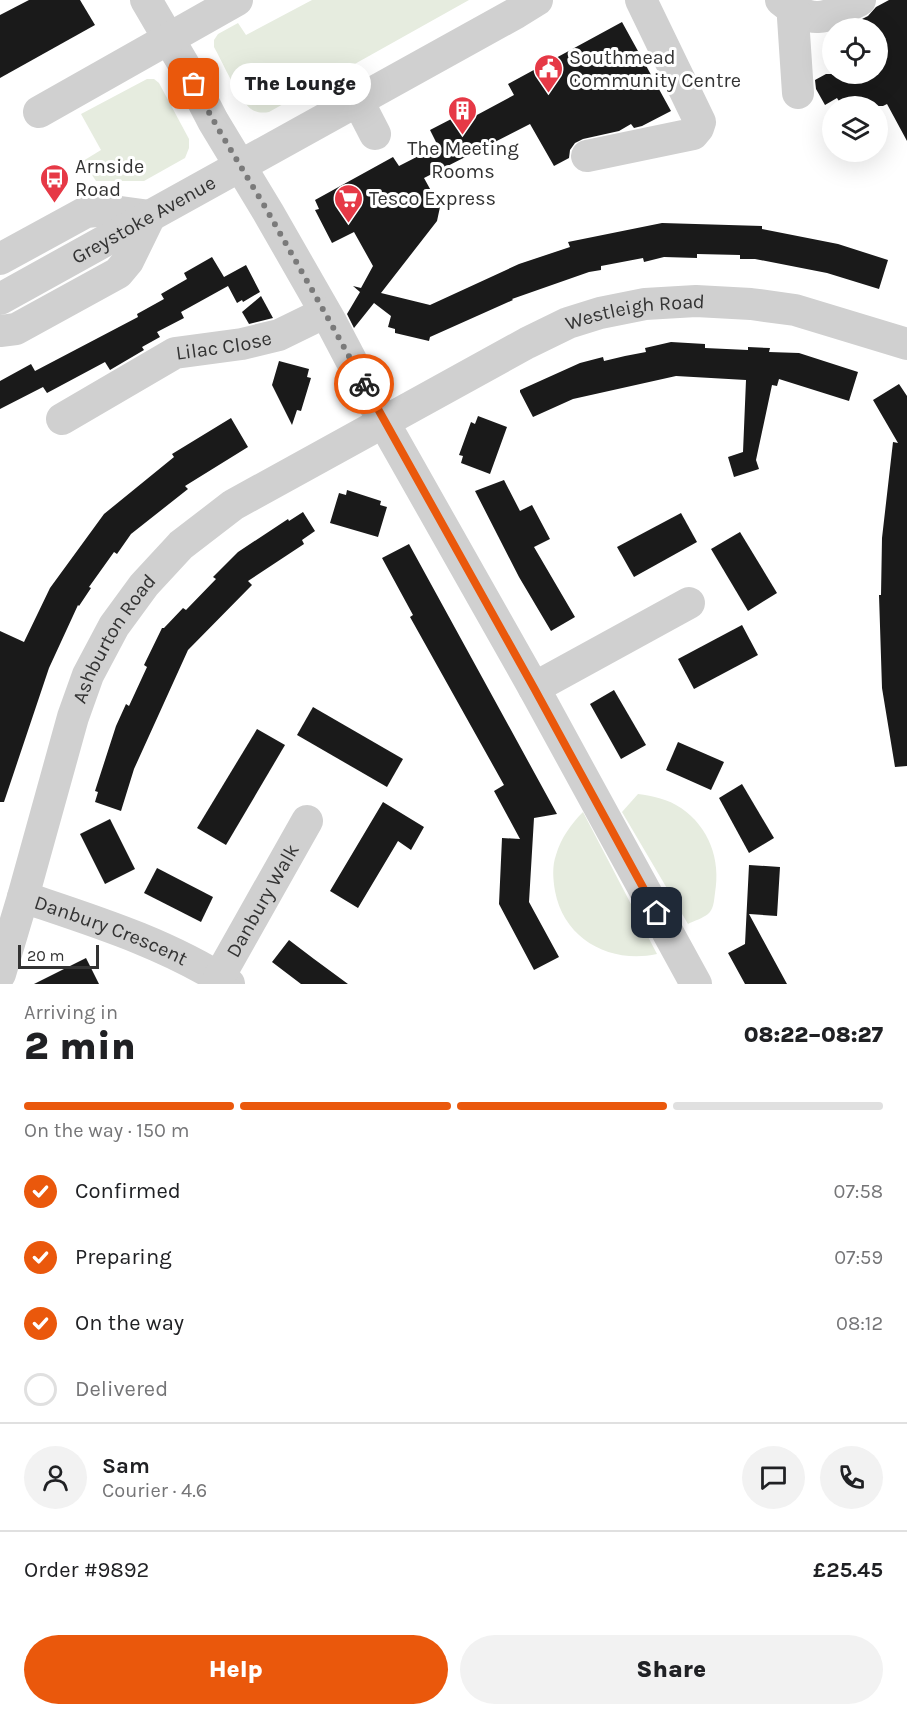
<!DOCTYPE html>
<html lang="en">
<head>
<meta charset="utf-8">
<style>
  :root { --surface:#fff; --page:#f2f2f2; --text:#202124; --muted:#757577; --line:#e0e0e0; --accent:#ea580c }
  body { margin:0; font-family:Karla,sans-serif; background:var(--page); color:var(--text); height:100vh; display:flex; flex-direction:column; font-size:22px; white-space:nowrap }
  * { box-sizing:border-box; margin:0 }
  p { font-size:20px; color:var(--muted) }
  .icon { flex:none; width:33px; height:33px; fill:none; stroke:currentColor; stroke-width:2; stroke-linecap:round; stroke-linejoin:round }
  .map { position:relative; height:984px; overflow:hidden }
  .drawer { display:flex; flex-direction:column; background:var(--surface); flex:1 }
  .drawer>* { flex:none }
  .controls { position:absolute; left:822px; top:18px; display:grid; gap:12px }
  .controls a { display:grid; place-items:center; width:66px; height:66px; border-radius:50%; background:var(--surface); box-shadow:0 6px 24px #0002; font-size:30px }
  .scale { position:absolute; left:18px; bottom:15px; width:81px; box-sizing:border-box; padding-left:6px; border:3px solid #333; border-top:0; font-size:16px; line-height:21px; white-space:nowrap; color:#333; -webkit-text-stroke:4px #fff; paint-order:stroke }
  .pin { position:absolute; display:grid; place-items:center; width:51px; height:51px; color:#fff; margin:-26px; border-radius:12px; box-shadow:0 3px 9px #0006 }
  .courier { position:absolute; display:grid; place-items:center; width:60px; height:60px; margin:-30px; border:4px solid #ea580c; border-radius:50%; background:#fff; color:#222; box-shadow:0 2px 8px #0007 }
  .bubble { position:absolute; height:42px; border-radius:21px; background:var(--surface); box-shadow:0 6px 24px #0002; font-size:20px; font-weight:800; line-height:42px; text-align:center }
  .head em { font-style:normal; font-weight:800 }
  .head div { display:flex; flex-direction:column-reverse }
  .head { display:flex; align-items:center; justify-content:space-between; height:102px; padding:0 24px }
  h1 { font-size:39px; font-weight:800; line-height:45px }
  .bar { display:grid; grid-template-columns:repeat(4,1fr); gap:9px 6px; align-content:center; height:72px; padding:0 24px }
  .bar i { height:8px; border-radius:4px; background:var(--line) }
  .bar .selected { background:var(--accent) }
  .bar p { grid-column:span 4 }
  .line { display:flex; align-items:center; gap:15px; padding:0 24px; border-top:2px solid var(--line) }
  .line div { flex:1 }
  .round { display:grid; place-items:center; flex:none; width:63px; height:63px; border-radius:32px; background:var(--page) }
  ol { padding:0 24px; list-style:none }
  li { display:flex; align-items:center; gap:18px; height:66px }
  li p { margin-inline-start:auto }
  li .icon { padding:6px; border-radius:50%; background:var(--accent); color:#fff; stroke-width:4 }
  li:last-child { color:var(--muted) }
  li i { width:33px; height:33px; border:3px solid var(--line); border-radius:50% }
  .primary-button { display:flex; gap:12px; margin-top:auto; padding:12px 24px }
  .primary-button a { flex:1; height:69px; border-radius:36px; background:var(--accent); color:#fff; font-size:24px; font-weight:800; line-height:69px; text-align:center }
  .primary-button a+a { background:var(--page); color:var(--text) }
  .map>svg:first-child { display:block }
  .green { fill:#e6ecdf }
  .building { fill:#1a1a1a }
  .lines { fill:none; stroke-linecap:round; stroke-linejoin:round }
  .minor { stroke:#d0d0d0; stroke-width:32 }
  .done { stroke:#7a7a7a; stroke-width:6; stroke-dasharray:0 10.8 }
  .route { stroke:#ea580c; stroke-width:8 }
  .labels { text-anchor:middle; dominant-baseline:central; stroke-width:6; stroke-linejoin:round; paint-order:stroke }
  .poi-label { font-size:20px; fill:#333; stroke:#fff; text-anchor:start }
  .street-label { font-size:20px; fill:#333; stroke:#fff }
</style>
</head>
<body>
<div class="map">
<svg width="907" height="984" viewBox="0 0 907 984">
  <rect width="100%" height="100%" fill="#fff"/>
  <g class="green">
    <path d="M312,0H469L269,112C263,113 257,113 251,109C239,100 222,61 214,47V40L218,34L238,23L246,35Z"/>
    <polygon points="147,79 154,79 159,83 189,139 189,148 185,158 144,181 96,181 83,161 101,150 81,114"/>
    <path d="M638,794C653,796 668,799 681,808C709,827 721,860 715,893C714,900 714,909 708,914C703,918 694,921 688,924L622,812Z"/>
    <path d="M583,812L657,954C611,964 564,940 555,891C553,879 552,866 556,855C561,838 571,824 583,812Z"/>
  </g>
  <g class="building">
    <polygon points="29,0 80,0 95,25 0,78 0,15"/>
    <polygon points="889,0 907,0 907,141 887,104 883,106 842,106 837,98 825,105 816,89 815,80 826,74 878,74 878,28 844,28 868,16 876,7"/>
    <polygon points="622,22 671,111 642,126 634,128 631,124 619,131 583,139 575,143 570,150 569,158 554,166 530,124 424,178 440,207 437,221 381,293 430,305 519,264 570,247 568,242 662,223 762,226 762,229 838,244 888,260 879,289 827,273 755,259 740,259 740,255 697,254 697,258 664,257 644,262 643,258 601,266 601,270 589,272 512,299 513,300 430,337 429,341 395,333 395,329 388,327 391,316 374,303 354,328 347,314 360,292 353,286 361,288 373,266 354,232 332,243 315,210 319,209 315,200 393,157 399,166 438,146 430,130 459,115 462,123 514,95 508,84"/>
    <polygon points="212,257 224,277 246,265 260,292 243,302 242,300 237,303 228,286 181,312 184,318 157,332 160,337 142,347 144,350 110,370 105,362 47,393 43,387 0,409 0,381 31,364 35,371 138,317 137,314 164,299 161,294 187,279 184,273"/>
    <polygon points="261,296 273,318 249,324 242,312"/>
    <polygon points="671,342 705,344 705,348 748,350 748,347 770,348 769,352 799,353 858,372 849,401 779,379 777,386 772,385 756,460 759,469 734,477 728,457 743,452 746,380 676,376 573,399 533,417 520,392 520,390 580,363 603,357 604,361 625,356 646,352 645,348"/>
    <polygon points="279,361 309,369 307,377 311,378 301,411 297,410 292,425 272,385"/>
    <polygon points="899,384 907,396 907,766 895,767 882,688 879,595 881,595 882,538 893,442 898,443 873,400"/>
    <polygon points="478,416 507,427 490,474 461,463 463,456 459,455 471,422 475,424"/>
    <polygon points="231,418 248,447 185,486 188,489 131,534 117,554 114,552 89,587 91,588 79,606 78,605 49,668 4,802 0,802 0,631 24,642 50,588 104,514 174,457 172,454"/>
    <polygon points="504,480 520,511 532,505 550,539 534,547 575,617 551,631 519,577 475,491"/>
    <polygon points="347,490 381,501 380,505 387,507 378,537 330,523 339,493 346,495"/>
    <polygon points="303,512 315,531 302,540 304,544 248,581 252,585 188,650 134,769 121,811 95,802 98,792 95,791 116,726 126,704 129,706 147,667 144,665 162,628 164,628 183,608 186,610 216,579 213,577 238,552 288,519 289,521"/>
    <polygon points="681,513 697,542 634,577 617,547"/>
    <polygon points="740,532 777,593 748,611 711,549"/>
    <polygon points="409,544 557,814 534,818 529,902 559,957 534,970 499,904 502,838 520,839 494,791 504,785 410,617 413,615 382,558"/>
    <polygon points="742,625 758,655 694,689 678,659"/>
    <polygon points="614,690 646,745 621,759 590,704"/>
    <polygon points="313,707 403,759 387,787 297,735"/>
    <polygon points="257,729 285,745 226,845 197,828"/>
    <polygon points="678,742 724,762 711,790 666,770"/>
    <polygon points="742,784 774,838 749,853 719,798"/>
    <polygon points="383,802 424,827 411,850 398,841 358,908 330,891"/>
    <polygon points="110,819 135,869 105,884 80,834"/>
    <polygon points="749,865 780,867 777,916 749,914 787,984 745,984 728,953 745,944"/>
    <polygon points="157,868 213,897 201,922 144,893"/>
    <polygon points="289,940 314,959 348,984 301,984 272,962"/>
    <polygon points="86,958 99,984 34,984"/>
  </g>
  <g class="lines">
    <g class="minor">
      <polyline points="146,0 184,65 213,121 268,212 331,322 383,421 534,688 696,984"/>
      <path d="M781,0C814,27 826,18 860,0"/>
      <polyline points="795,12 793,18 798,93"/>
      <polyline points="358,101 375,134"/>
      <polyline points="39,112 237,0"/>
      <polyline points="587,156 693,134 698,128 700,122 641,0"/>
      <polyline points="0,259 86,212 106,210 150,216"/>
      <path id="s1" d="M0,299L516,13L537,0"/>
      <polyline points="0,331 16,329 118,273 128,261 150,216"/>
      <path id="s2" d="M62,419L175,353L242,344L279,335L324,313"/>
      <polyline points="534,688 689,603"/>
      <path id="s3" d="M23,897C94,921 166,943 229,984"/>
      <path id="s4" d="M0,974L23,897L73,717L88,675L114,626L144,585L181,545L233,505L527,343L568,323L600,313L645,304L696,301L751,304L795,310L907,344"/>
      <path id="s5" d="M219,977L307,821"/>
    </g>
  </g>
  <g class="lines">
    <path class="done" d="M194,84C216,128 243,169 268,212C300,269 333,326 364,384"/>
    <polyline class="route" points="364,384 534,688 657,913"/>
  </g>
  <defs>
    <symbol id="civic-pin" viewBox="-11 -11 22 30"><path d="M0 17L-7.5 6A9.5 9.5 0 1 1 7.5 6Z" fill="#e63946" stroke="#fff"/><path d="M-.6-6.5H3V-4.5H.6V-3L4-1V1h2V6H-6V1h2V-1L-.6-3ZM-1.2 2.5V6h2.4V2.5Z" fill="#fff"/></symbol>
    <symbol id="building-pin" viewBox="-11 -11 22 30"><path d="M0 17L-7.5 6A9.5 9.5 0 1 1 7.5 6Z" fill="#e63946" stroke="#fff"/><path d="M-4-6H4V6H1V3H-1V6H-4ZM-2.5-4.3h1.7v1.8h-1.7ZM.8-4.3h1.7v1.8H.8ZM-2.5-1h1.7V.8h-1.7ZM.8-1h1.7V.8H.8Z" fill="#fff"/></symbol>
    <symbol id="bus-pin" viewBox="-11 -11 22 30"><path d="M0 17L-7.5 6A9.5 9.5 0 1 1 7.5 6Z" fill="#e63946" stroke="#fff"/><path d="M-5-6H5V4H4V6H2V4H-2V6H-4V4H-5ZM-3.5-4V0h7V-4ZM-3.5 1.2v1.5H-2V1.2ZM2 1.2v1.5H3.5V1.2Z" fill="#fff"/></symbol>
    <symbol id="supermarket-pin" viewBox="-11 -11 22 30"><path d="M0 17L-7.5 6A9.5 9.5 0 1 1 7.5 6Z" fill="#e63946" stroke="#fff"/><path d="M-6-5.5h2.5l.6 2H6L4.5 2H-2.5L-4.4-4H-6ZM-1.5 3.2a1.3 1.3 0 1 0 .1 0ZM3 3.2a1.3 1.3 0 1 0 .1 0Z" fill="#fff"/></symbol>
  </defs>
  <g fill-rule="evenodd">
    <use href="#civic-pin" x="532" y="52" width="33" height="45"/>
    <use href="#building-pin" x="446" y="94" width="33" height="45"/>
    <use href="#bus-pin" x="38" y="162" width="33" height="45"/>
    <use href="#supermarket-pin" x="332" y="182" width="33" height="45"/>
  </g>
  <g class="labels">
    <g class="poi-label">
      <text x="569" y="57">Southmead<tspan x="569" dy="23">Community Centre</tspan></text>
      <text x="463" y="148" text-anchor="middle">The Meeting<tspan x="463" dy="23">Rooms</tspan></text>
      <text x="75" y="166">Arnside<tspan x="75" dy="23">Road</tspan></text>
      <text x="369" y="198">Tesco Express</text>
    </g>
    <g class="street-label">
      <text stroke="none"><textPath href="#s1" startOffset="164">Greystoke Avenue</textPath></text>
      <text stroke="none"><textPath href="#s4" startOffset="988">Westleigh Road</textPath></text>
      <text stroke="none"><textPath href="#s2" startOffset="180">Lilac Close</textPath></text>
      <text stroke="none"><textPath href="#s4" startOffset="356">Ashburton Road</textPath></text>
      <text stroke="none"><textPath href="#s5" startOffset="88">Danbury Walk</textPath></text>
      <text stroke="none"><textPath href="#s3" startOffset="94">Danbury Crescent</textPath></text>
    </g>
  </g>
</svg>
<div class="controls">
<a><svg class="icon" aria-label="locate" viewBox="0 0 24 24"><circle cx="12" cy="12" r="6"/><path d="M12 2v4M12 18v4M2 12h4M18 12h4"/></svg></a>
<a><svg class="icon" aria-label="layers" viewBox="0 0 24 24"><path d="M12 4l9 5-9 5-9-5zM3 14l9 5 9-5"/></svg></a>
</div>
<div class="scale">20 m</div>
<div class="pin" style="left:194px;top:84px;background:#ea580c"><svg class="icon" aria-label="bag" viewBox="0 0 24 24"><path d="M5 8h14l-1 12H6zM9 8a3 3 0 0 1 6 0"/></svg></div>
<div class="pin" style="left:657px;top:913px;background:#1f2937"><svg class="icon" aria-label="home" viewBox="0 0 24 24"><path d="M3 11l9-7 9 7M6 9v11h12V9"/></svg></div>
<div class="courier" style="left:364px;top:384px"><svg class="icon" aria-label="bike" viewBox="0 0 24 24"><circle cx="6" cy="16" r="4"/><circle cx="18" cy="16" r="4"/><path d="M6 16l4-8h5l3 8M10 8l3 8H6M13 5h3"/></svg></div>
<div class="bubble" style="left:230px;top:63px;width:141px">The Lounge</div>
</div>
<section class="drawer">
<div class="head"><div><h1>2 min</h1><p>Arriving in</p></div><em>08:22–08:27</em></div>
<div class="bar"><i class="selected"></i><i class="selected"></i><i class="selected"></i><i></i><p>On the way · 150 m</p></div>
<ol>
<li><svg class="icon" aria-label="check" viewBox="0 0 24 24"><path d="M5 12l5 5 9-10"/></svg>Confirmed<p>07:58</p></li>
<li><svg class="icon" aria-label="check" viewBox="0 0 24 24"><path d="M5 12l5 5 9-10"/></svg>Preparing<p>07:59</p></li>
<li><svg class="icon" aria-label="check" viewBox="0 0 24 24"><path d="M5 12l5 5 9-10"/></svg>On the way<p>08:12</p></li>
<li><i></i>Delivered</li>
</ol>
<div class="line" style="height:108px"><a class="round"><svg class="icon" aria-label="person" viewBox="0 0 24 24"><circle cx="12" cy="8" r="4"/><path d="M4 21q1-7 8-7t8 7"/></svg></a><div><b>Sam</b><p>Courier · 4.6</p></div><a class="round"><svg class="icon" aria-label="chat" viewBox="0 0 24 24"><path d="M4 5h16v11H9l-5 4z"/></svg></a><a class="round"><svg class="icon" aria-label="phone" viewBox="0 0 24 24"><path d="M5 4h4l2 5-3 2q2 4 5 5l2-3 5 2v4C11 20 4 13 5 4z"/></svg></a></div>
<div class="line" style="height:78px"><div>Order #9892</div><b>£25.45</b></div>
<div class="primary-button"><a>Help</a><a>Share</a></div>
</section>
</body>
</html>
